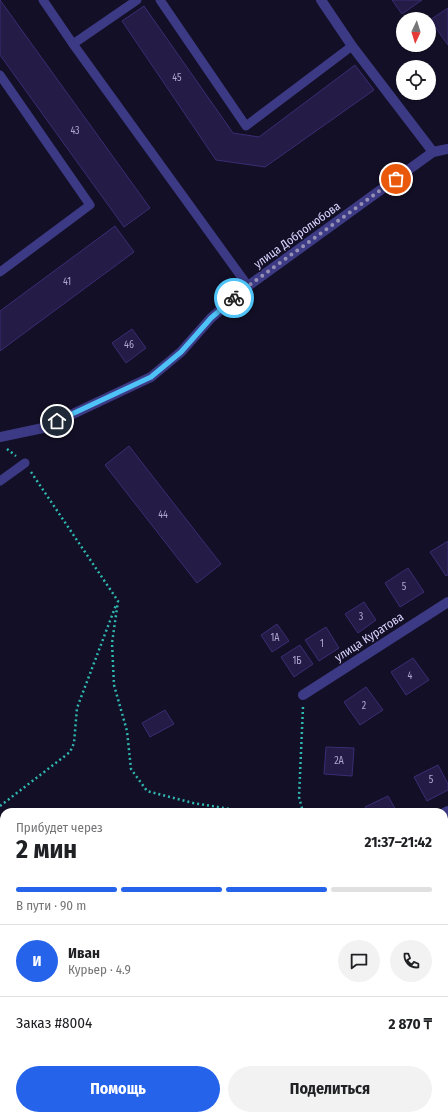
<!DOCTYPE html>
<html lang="ru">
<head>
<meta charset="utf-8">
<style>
  :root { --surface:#fff; --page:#f2f2f2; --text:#202124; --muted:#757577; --line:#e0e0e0; --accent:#2563eb }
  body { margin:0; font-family:"Fira Sans Condensed",sans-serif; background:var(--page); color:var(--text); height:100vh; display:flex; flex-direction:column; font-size:15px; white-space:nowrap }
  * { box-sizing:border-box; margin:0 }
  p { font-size:13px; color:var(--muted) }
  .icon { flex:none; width:22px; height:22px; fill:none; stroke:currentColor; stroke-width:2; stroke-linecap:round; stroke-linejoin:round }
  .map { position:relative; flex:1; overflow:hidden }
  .side { position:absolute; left:0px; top:808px; width:448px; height:312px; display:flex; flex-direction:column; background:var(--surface); border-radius:12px 12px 0 0; box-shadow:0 1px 3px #0004 }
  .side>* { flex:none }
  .needle { width:26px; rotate:184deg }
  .tools { position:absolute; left:396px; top:12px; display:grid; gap:8px }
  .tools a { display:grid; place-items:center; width:40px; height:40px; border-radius:50%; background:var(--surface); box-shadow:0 1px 3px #0004; font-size:20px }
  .pin { position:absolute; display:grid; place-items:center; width:34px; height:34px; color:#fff; margin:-17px; border:2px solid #fff; border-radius:50%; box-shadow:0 1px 4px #0007 }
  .courier { position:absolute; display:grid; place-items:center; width:40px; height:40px; margin:-20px; border:3px solid #4fc3f7; border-radius:50%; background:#fff; color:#222; box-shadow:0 1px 5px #0007 }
  .head em { font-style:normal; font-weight:700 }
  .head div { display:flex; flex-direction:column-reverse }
  .head { display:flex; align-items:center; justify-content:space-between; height:68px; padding:0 16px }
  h1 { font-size:26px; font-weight:700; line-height:30px }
  .bar { display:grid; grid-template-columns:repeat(4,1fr); gap:6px 4px; align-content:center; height:48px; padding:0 16px }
  .bar i { height:5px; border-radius:3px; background:var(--line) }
  .bar .selected { background:var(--accent) }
  .bar p { grid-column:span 4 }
  .line { display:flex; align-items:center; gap:10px; padding:0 16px; border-top:1px solid var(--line) }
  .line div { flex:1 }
  .round { display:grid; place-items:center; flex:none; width:42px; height:42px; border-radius:21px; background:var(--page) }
  .cta { display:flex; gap:8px; margin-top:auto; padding:8px 16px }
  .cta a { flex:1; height:46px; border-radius:24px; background:var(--accent); color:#fff; font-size:16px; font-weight:700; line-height:46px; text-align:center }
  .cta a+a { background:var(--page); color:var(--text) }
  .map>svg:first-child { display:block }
  .building { fill:#241b47; stroke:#3b2d73 }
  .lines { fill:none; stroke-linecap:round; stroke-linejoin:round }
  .path { stroke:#2fb8b0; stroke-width:2.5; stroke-dasharray:2 3; stroke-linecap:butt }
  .lane { stroke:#3d3a85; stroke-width:9 }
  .street { stroke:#3d3a85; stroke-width:10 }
  .done { stroke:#948fb3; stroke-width:4; stroke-dasharray:0 7.2 }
  .route { stroke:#4fc3f7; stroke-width:5 }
  .labels { text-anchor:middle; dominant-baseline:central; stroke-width:3; stroke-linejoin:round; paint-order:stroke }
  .number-label { font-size:10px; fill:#aca6d1 }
  .street-label { font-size:12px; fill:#d9d4ff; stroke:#130f26 }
</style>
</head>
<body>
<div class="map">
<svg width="448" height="1120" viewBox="0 0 448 1120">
  <rect width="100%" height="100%" fill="#130f26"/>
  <g class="building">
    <polygon points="0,0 150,208 124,227 0,55"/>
    <polygon points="392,0 422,0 402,14"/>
    <polygon points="144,6 233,133 259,137 355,65 374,90 265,167 216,160 122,21"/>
    <polygon points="448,8 448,45 430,20"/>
    <polygon points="115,226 134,252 0,351 0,311"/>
    <polygon points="132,329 146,348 126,363 112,343"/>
    <polygon points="129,446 221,564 197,583 105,465"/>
    <polygon points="448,541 448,575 446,576 430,552"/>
    <polygon points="408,568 424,592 400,607 385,583"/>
    <polygon points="364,602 376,620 358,633 345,614"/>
    <polygon points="277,624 289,641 272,652 261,635"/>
    <polygon points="326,627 339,648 319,661 305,640"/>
    <polygon points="300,645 313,664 294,677 281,657"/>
    <polygon points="413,658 429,680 406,695 391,672"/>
    <polygon points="366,687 383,710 360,725 344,702"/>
    <polygon points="165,710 174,724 150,737 142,723"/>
    <polygon points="326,747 354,748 352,776 324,774"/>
    <polygon points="438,765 448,784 448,790 427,801 414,777"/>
    <polygon points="388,796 397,812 368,812 365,807"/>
    <polygon points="0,1023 4,1029 4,1080 0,1075"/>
    <polygon points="30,1116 67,1116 69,1120 33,1120"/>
    <polygon points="198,1116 211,1116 214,1120 193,1120"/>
  </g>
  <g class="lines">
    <g class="path">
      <polyline points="7,449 16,456"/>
      <polyline points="31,472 118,601 112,643 114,685 127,731 131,769 147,791 193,803 249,812"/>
      <polyline points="303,707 299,797 303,812"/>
      <polyline points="0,806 70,752 74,743 77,708 116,605"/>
      <polyline points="444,1084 448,1087"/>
    </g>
    <g class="lane">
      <polyline points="43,0 73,44 248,286"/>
      <polyline points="160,0 246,126 352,46"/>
      <polyline points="73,44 137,0"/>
      <polyline points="0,75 90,205 0,272"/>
      <polyline points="0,481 25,463"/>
      <polyline points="0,977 4,982"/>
    </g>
    <g class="street">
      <polyline points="321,0 352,46 433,152"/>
      <polyline points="0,437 43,428 151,377 181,352 211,318 248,286 433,152 448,149"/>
      <polyline points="303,695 448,602"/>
      <polyline points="444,813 448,811"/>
    </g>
  </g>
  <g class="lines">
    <polyline class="done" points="234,298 248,286 396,179"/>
    <polyline class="route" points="57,421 151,377 181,352 211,318 234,298"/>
  </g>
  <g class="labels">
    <g class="number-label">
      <text x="177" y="78">45</text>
      <text x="75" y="131">43</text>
      <text x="67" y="282">41</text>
      <text x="129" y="345">46</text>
      <text x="163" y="515">44</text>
      <text x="404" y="587">5</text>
      <text x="361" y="617">3</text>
      <text x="275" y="638">1А</text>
      <text x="322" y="644">1</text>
      <text x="297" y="661">1Б</text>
      <text x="410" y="676">4</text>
      <text x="364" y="706">2</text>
      <text x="339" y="761">2А</text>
      <text x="431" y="780">5</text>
    </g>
    <g class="street-label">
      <text transform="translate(297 235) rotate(-36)">улица Добролюбова</text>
      <text transform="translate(369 637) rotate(-33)">улица Куратова</text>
    </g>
  </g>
</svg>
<div class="tools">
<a><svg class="needle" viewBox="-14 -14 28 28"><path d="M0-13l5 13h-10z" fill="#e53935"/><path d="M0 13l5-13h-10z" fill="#757577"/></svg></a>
<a><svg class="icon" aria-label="locate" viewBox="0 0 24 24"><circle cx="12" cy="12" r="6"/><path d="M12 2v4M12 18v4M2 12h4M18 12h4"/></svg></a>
</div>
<div class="pin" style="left:396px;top:179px;background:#ea580c"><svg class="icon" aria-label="bag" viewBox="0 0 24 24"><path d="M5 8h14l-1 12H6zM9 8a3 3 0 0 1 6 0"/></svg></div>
<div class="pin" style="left:57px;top:421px;background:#1f2937"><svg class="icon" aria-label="home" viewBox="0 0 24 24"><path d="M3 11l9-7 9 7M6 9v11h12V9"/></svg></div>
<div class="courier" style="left:234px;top:298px"><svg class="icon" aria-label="bike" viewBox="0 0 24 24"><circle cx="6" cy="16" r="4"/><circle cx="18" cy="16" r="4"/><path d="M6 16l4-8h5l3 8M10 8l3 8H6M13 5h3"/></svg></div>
<section class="side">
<div class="head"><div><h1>2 мин</h1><p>Прибудет через</p></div><em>21:37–21:42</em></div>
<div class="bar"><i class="selected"></i><i class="selected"></i><i class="selected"></i><i></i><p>В пути · 90 m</p></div>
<div class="line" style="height:72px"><b class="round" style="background:var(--accent);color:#fff">И</b><div><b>Иван</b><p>Курьер · 4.9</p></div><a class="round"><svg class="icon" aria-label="chat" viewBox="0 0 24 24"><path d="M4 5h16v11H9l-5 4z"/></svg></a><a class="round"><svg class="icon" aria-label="phone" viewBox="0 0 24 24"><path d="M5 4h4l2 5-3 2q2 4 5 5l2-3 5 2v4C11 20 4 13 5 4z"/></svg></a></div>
<div class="line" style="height:52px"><div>Заказ #8004</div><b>2 870 ₸</b></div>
<div class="cta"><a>Помощь</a><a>Поделиться</a></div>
</section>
</div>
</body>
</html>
